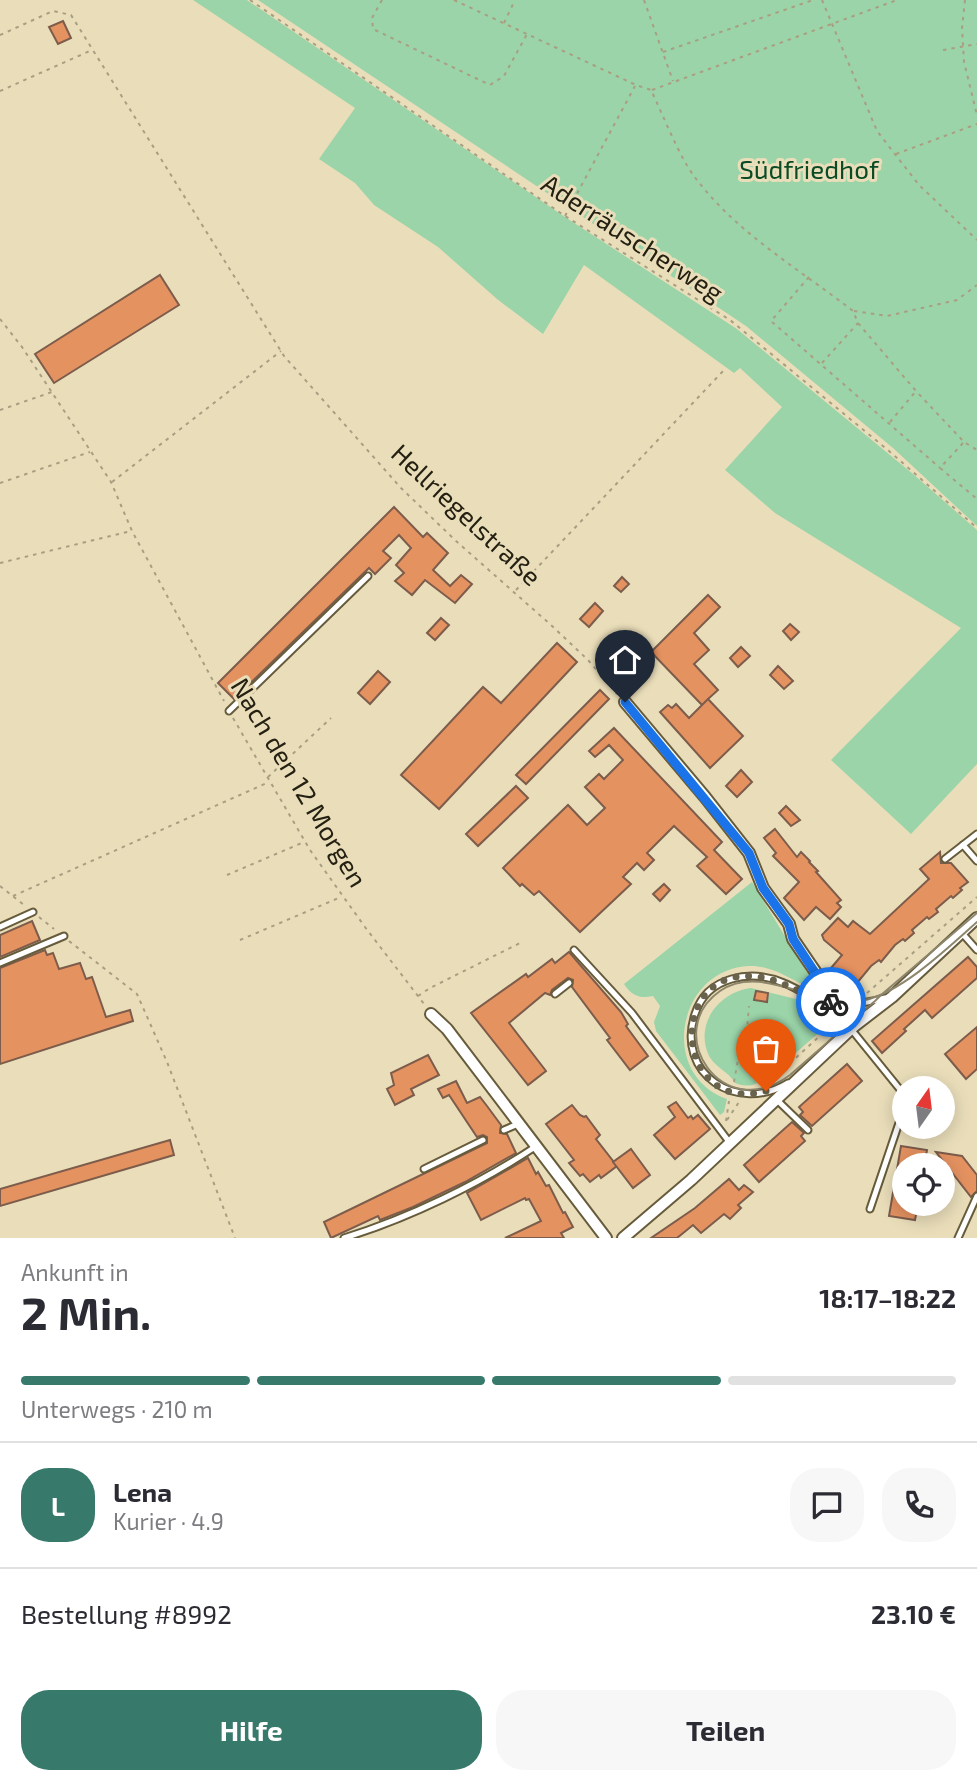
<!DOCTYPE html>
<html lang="de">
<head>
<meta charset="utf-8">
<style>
  :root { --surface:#fff; --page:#f7f7f7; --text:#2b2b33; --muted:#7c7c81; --line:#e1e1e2; --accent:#37796a }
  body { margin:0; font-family:"Exo 2",sans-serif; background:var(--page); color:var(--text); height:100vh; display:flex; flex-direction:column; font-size:26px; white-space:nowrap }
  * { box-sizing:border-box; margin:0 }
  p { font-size:23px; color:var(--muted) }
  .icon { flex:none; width:38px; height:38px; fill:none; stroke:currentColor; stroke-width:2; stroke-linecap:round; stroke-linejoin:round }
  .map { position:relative; height:1238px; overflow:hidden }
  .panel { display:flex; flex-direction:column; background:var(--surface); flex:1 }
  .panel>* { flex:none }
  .needle { width:46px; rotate:14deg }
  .controls { position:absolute; left:892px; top:1076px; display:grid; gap:14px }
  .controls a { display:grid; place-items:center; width:63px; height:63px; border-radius:50%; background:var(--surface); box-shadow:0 4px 18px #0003; font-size:35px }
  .pin { position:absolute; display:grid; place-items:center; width:60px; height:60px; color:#fff; margin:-72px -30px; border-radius:50% 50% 50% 0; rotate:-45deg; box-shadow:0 0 7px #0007 }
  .pin .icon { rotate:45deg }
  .courier { position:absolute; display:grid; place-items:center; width:70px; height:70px; margin:-35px; border:5px solid #1a73e8; border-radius:50%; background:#fff; color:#222; box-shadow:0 2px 9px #0007 }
  .headline em { font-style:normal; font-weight:700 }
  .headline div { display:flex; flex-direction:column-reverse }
  .headline { display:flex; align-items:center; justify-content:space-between; height:119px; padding:0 21px }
  h1 { font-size:46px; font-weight:700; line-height:52px }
  .bar { display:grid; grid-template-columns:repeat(4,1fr); gap:10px 7px; align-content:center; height:84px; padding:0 21px }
  .bar i { height:9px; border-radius:5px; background:var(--line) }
  .bar .active { background:var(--accent) }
  .bar p { grid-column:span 4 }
  .line { display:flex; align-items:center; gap:18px; padding:0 21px; border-top:2px solid var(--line) }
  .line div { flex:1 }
  .round { display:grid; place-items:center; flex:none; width:74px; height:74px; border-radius:28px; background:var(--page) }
  .cta { display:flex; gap:14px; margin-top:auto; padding:14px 21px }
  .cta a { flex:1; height:80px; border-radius:28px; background:var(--accent); color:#fff; font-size:28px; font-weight:700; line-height:80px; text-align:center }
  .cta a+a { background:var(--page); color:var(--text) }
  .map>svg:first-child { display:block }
  .green { fill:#9bd4a9 }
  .building { fill:#e59261; stroke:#7c5c4b; stroke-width:2 }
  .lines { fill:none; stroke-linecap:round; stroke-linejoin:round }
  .lane-casing { stroke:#665b3b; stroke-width:9 }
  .street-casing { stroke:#665b3b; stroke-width:14 }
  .path { stroke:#a89f82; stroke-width:2; stroke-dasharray:3.5 5; stroke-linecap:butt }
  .lane { stroke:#fff; stroke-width:5 }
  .street { stroke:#fff; stroke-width:10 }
  .tram { stroke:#8e866c; stroke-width:2 }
  .done { stroke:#69624d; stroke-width:7; stroke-dasharray:0 12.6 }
  .route { stroke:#1a73e8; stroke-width:9 }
  .labels { text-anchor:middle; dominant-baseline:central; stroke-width:6; stroke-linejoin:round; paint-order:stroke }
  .park-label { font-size:26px; fill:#0a4b25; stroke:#eadeba }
  .street-label { font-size:26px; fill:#242012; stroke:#eadeba }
</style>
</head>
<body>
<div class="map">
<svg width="977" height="1238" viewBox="0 0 977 1238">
  <rect width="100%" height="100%" fill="#eadeba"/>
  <g class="green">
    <polygon points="193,0 247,0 565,217 737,329 913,474 977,530 977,764 911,834 831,760 961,628 775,513 725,470 782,407 740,368 734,373 584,265 543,334 497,299 438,247 374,205 355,183 319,159 355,108"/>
    <polygon points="258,0 977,0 977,526 893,448 746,326"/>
    <path d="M752,882L806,971L824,994C798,986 777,965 749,966C677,969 658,1075 727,1099L724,1112L720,1115L656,1031L654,1022L660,1006L653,996C640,999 632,996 624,984Z"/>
    <path d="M751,988L821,1005L829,1017V1024L784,1063C763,1071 762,1093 735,1083C729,1072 716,1068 709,1056C694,1024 719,992 751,988Z"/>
  </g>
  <g class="building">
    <polygon points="63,21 71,38 58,44 49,27"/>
    <polygon points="160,275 179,305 54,383 35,354"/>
    <polygon points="394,507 423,537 427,533 448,553 433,570 450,586 461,575 472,584 455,603 425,580 412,595 395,581 404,573 396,565 411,548 399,535 383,551 391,558 375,574 369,568 234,699 218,683"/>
    <polygon points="622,577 629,584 621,592 614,586"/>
    <polygon points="708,595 720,607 694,633 709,650 694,664 718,690 708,699 743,736 710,768 660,712 668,705 672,708 676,704 689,718 708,699 702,705 651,652"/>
    <polygon points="595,603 603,611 589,627 580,619"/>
    <polygon points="441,618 449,625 435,640 427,633"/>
    <polygon points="790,624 799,632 791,640 783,631"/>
    <polygon points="557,643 577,662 439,809 401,775 483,687 501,703"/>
    <polygon points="741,647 750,656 738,667 730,658"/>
    <polygon points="778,666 793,681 784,689 770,675"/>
    <polygon points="378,671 390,682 370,704 358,693"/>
    <polygon points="600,690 609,699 526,784 516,775"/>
    <polygon points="614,728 722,842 714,850 742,879 726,894 697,866 707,857 674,826 647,853 654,860 644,870 637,863 623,877 631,884 580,932 539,891 534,895 522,884 520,886 503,868 568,805 587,825 605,808 585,787 599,774 604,779 623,760 609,745 595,757 589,751"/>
    <polygon points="741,770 752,782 737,797 726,786"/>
    <polygon points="516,786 528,798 478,846 466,834"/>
    <polygon points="786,806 800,820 791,826 779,813"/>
    <polygon points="775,829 797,857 801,852 810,861 809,862 818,871 816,872 841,900 837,903 841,907 830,919 816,907 804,920 784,898 799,882 773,856 776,853 764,838"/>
    <polygon points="940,852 941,863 951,863 968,882 960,888 962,890 953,898 951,896 936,909 938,912 929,919 927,917 912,930 914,933 905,941 903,939 895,945 881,962 879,960 871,966 857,983 855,981 848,987 831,968 842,955 824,940 822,935 838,918 848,927 853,921 870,934 929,879 920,869"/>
    <polygon points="664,884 670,890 660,901 653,894"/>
    <polygon points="32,921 40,940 0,957 0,935"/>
    <polygon points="45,950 47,955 53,953 59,969 80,963 86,979 92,977 106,1017 130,1010 133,1021 0,1064 0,968"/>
    <polygon points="569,952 621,1012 628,1024 626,1026 648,1056 630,1070 607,1040 610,1038 572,987 573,980 568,978 552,990 550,995 545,993 509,1023 546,1071 528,1085 471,1013 526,974 528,977 552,959 555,963"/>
    <polygon points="968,957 977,967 977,978 932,1018 925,1010 904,1029 906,1031 882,1053 872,1041"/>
    <polygon points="756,991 768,993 767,1002 754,1000"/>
    <polygon points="977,1027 977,1069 966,1079 945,1054"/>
    <polygon points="428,1055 439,1075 411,1089 414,1095 395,1105 387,1089 394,1085 391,1073"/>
    <polygon points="847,1064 862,1081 812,1126 800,1115 803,1112 799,1107"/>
    <polygon points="456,1081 467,1103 480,1097 487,1106 501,1125 500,1133 507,1134 516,1153 465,1182 413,1207 380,1220 378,1216 331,1238 324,1222 487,1143 487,1137 483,1135 477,1137 449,1095 443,1098 438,1089"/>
    <polygon points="676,1102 688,1118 691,1116 693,1119 698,1115 710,1129 675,1159 654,1135 675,1117 668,1107"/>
    <polygon points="572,1105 580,1115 584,1117 586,1116 600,1135 596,1139 617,1166 601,1178 599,1175 590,1182 583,1174 580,1176 569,1163 574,1160 546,1124"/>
    <polygon points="792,1122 804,1133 801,1136 805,1141 759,1182 744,1165"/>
    <polygon points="170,1140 174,1155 0,1206 0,1189"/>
    <polygon points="901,1146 927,1150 924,1166 905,1166 905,1204 918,1204 915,1220 889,1216"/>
    <polygon points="631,1149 650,1175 633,1188 613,1162"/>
    <polygon points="936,1152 962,1156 977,1175 977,1191 971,1197"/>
    <polygon points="528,1158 536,1174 538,1172 546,1186 549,1185 563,1213 565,1212 573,1227 561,1233 564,1238 505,1238 541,1221 529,1199 526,1200 525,1198 481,1220 467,1193"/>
    <polygon points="729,1179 739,1190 744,1185 753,1192 738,1205 741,1208 730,1219 724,1214 701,1233 693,1225 677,1238 651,1238 695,1208"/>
  </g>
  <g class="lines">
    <defs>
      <g id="lane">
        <polyline points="229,711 368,576"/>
        <polyline points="963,845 977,861"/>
        <polyline points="945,859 977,834"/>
        <polyline points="0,927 33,912"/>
        <polyline points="961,932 977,950"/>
        <polyline points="574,950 632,1013 730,1143"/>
        <polyline points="0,963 64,936"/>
        <polyline points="555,994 569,983"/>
        <polyline points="851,1029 902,1092 901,1117 870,1209"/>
        <path d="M788,1083C737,1114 675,1074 695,1014C707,976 751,969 784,983C795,987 805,995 817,999C839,1007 863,1004 885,998"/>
        <polyline points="777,1100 808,1130"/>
        <polyline points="504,1130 518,1124"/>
        <polyline points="424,1169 483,1140"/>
        <path d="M344,1238C409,1218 479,1184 535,1147"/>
        <polyline points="958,1238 977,1196"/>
      </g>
      <g id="street">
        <polyline points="625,702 705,797 749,853 763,888 789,924 793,939 853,1027"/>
        <polyline points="431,1014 447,1029 606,1238"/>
        <polyline points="623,1238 691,1180 853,1027 892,997 977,918"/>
      </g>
    </defs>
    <use href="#lane" class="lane-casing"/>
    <use href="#street" class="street-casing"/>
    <g class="path">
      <polyline points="250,0 565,216 730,320 889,451 977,528"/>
      <polyline points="382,0 372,18 373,29 490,85 504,76 527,34"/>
      <path d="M454,0L636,85L651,90C663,115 679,156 694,176C735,232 799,269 853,311L858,323L916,391L964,442L977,450"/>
      <polyline points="644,0 673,81"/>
      <polyline points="822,0 877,131 919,185 977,240"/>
      <polyline points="965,0 962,28 964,62 977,115"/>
      <polyline points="504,23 515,0"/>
      <polyline points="0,35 53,11 71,15 284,356 401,488 456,541 551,625 588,660 617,694"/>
      <polyline points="943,50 977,44"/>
      <polyline points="663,52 813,0"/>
      <polyline points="652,90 897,0"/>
      <polyline points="0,91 92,50"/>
      <polyline points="896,154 977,124"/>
      <polyline points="565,216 635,86"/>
      <polyline points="809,277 771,321 940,468"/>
      <polyline points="854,311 887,316 957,300 977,285"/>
      <polyline points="0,319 22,347 111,482 132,531 224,701"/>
      <polyline points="822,363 858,323"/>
      <polyline points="0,410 52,392"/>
      <polyline points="890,422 916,391"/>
      <polyline points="963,443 940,468 977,499"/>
      <polyline points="112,482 281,351"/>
      <polyline points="0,483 90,452"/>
      <polyline points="0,563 131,531"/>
      <polyline points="516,590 725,369"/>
      <polyline points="233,718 310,850 365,927 424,1004"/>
      <polyline points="268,777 331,718"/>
      <polyline points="227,875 304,842"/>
      <polyline points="0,886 24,905"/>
      <polyline points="13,896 269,782"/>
      <polyline points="39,917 54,929"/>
      <polyline points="240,940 341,897"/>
      <polyline points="69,941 137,994 167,1062 235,1238"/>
      <polyline points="867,993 977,897"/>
      <polyline points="418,996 430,988 522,942"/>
      <polyline points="734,1082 738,1059 746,1040 749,1006"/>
      <polyline points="762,1083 787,1066 835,1022"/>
      <polyline points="727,1120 739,1102"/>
      <polyline points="726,1121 729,1101"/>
    </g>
    <use href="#lane" class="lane"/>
    <use href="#street" class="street"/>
    <path class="tram" d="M977,913L881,995L875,1001L790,1075C722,1126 661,1032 720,991C762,962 818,1010 865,1000C902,992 948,948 977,922"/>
  </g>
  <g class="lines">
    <path class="done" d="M766,1091C676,1116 665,973 750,976C780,977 802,996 831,1002"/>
    <polyline class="route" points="625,702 749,853 763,888 789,924 793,939 835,1003 831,1002"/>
  </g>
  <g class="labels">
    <g class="park-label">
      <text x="809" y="168">Südfriedhof</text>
    </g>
    <g class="street-label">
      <text transform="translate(633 237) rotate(33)">Aderräuscherweg</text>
      <text transform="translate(467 514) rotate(43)">Hellriegelstraße</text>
      <text transform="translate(300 782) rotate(59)">Nach den 12 Morgen</text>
    </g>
  </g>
</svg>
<div class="controls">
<a><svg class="needle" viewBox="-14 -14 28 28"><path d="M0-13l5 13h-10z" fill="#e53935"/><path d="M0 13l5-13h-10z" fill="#7c7c81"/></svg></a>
<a><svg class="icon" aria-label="locate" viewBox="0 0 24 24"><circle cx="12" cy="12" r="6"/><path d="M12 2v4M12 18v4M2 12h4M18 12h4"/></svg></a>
</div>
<div class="pin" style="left:766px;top:1091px;background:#ea580c"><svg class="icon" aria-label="bag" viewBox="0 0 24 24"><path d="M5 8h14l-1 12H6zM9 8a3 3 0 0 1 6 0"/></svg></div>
<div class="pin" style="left:625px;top:702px;background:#1f2937"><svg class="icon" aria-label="home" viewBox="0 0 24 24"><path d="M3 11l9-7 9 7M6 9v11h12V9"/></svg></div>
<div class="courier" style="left:831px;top:1002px"><svg class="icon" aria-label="bike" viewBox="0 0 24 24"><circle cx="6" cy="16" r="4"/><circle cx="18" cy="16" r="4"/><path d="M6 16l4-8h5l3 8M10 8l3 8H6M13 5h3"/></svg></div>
</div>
<section class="panel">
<div class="headline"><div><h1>2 Min.</h1><p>Ankunft in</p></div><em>18:17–18:22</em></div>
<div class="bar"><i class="active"></i><i class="active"></i><i class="active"></i><i></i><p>Unterwegs · 210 m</p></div>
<div class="line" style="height:126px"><b class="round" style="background:var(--accent);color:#fff">L</b><div><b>Lena</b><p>Kurier · 4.9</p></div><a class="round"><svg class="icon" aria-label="chat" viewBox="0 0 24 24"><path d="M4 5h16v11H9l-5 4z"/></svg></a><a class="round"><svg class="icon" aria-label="phone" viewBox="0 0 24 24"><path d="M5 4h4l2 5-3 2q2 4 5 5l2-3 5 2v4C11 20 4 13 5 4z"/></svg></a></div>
<div class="line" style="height:91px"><div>Bestellung #8992</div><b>23.10 €</b></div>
<div class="cta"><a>Hilfe</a><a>Teilen</a></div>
</section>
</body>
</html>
